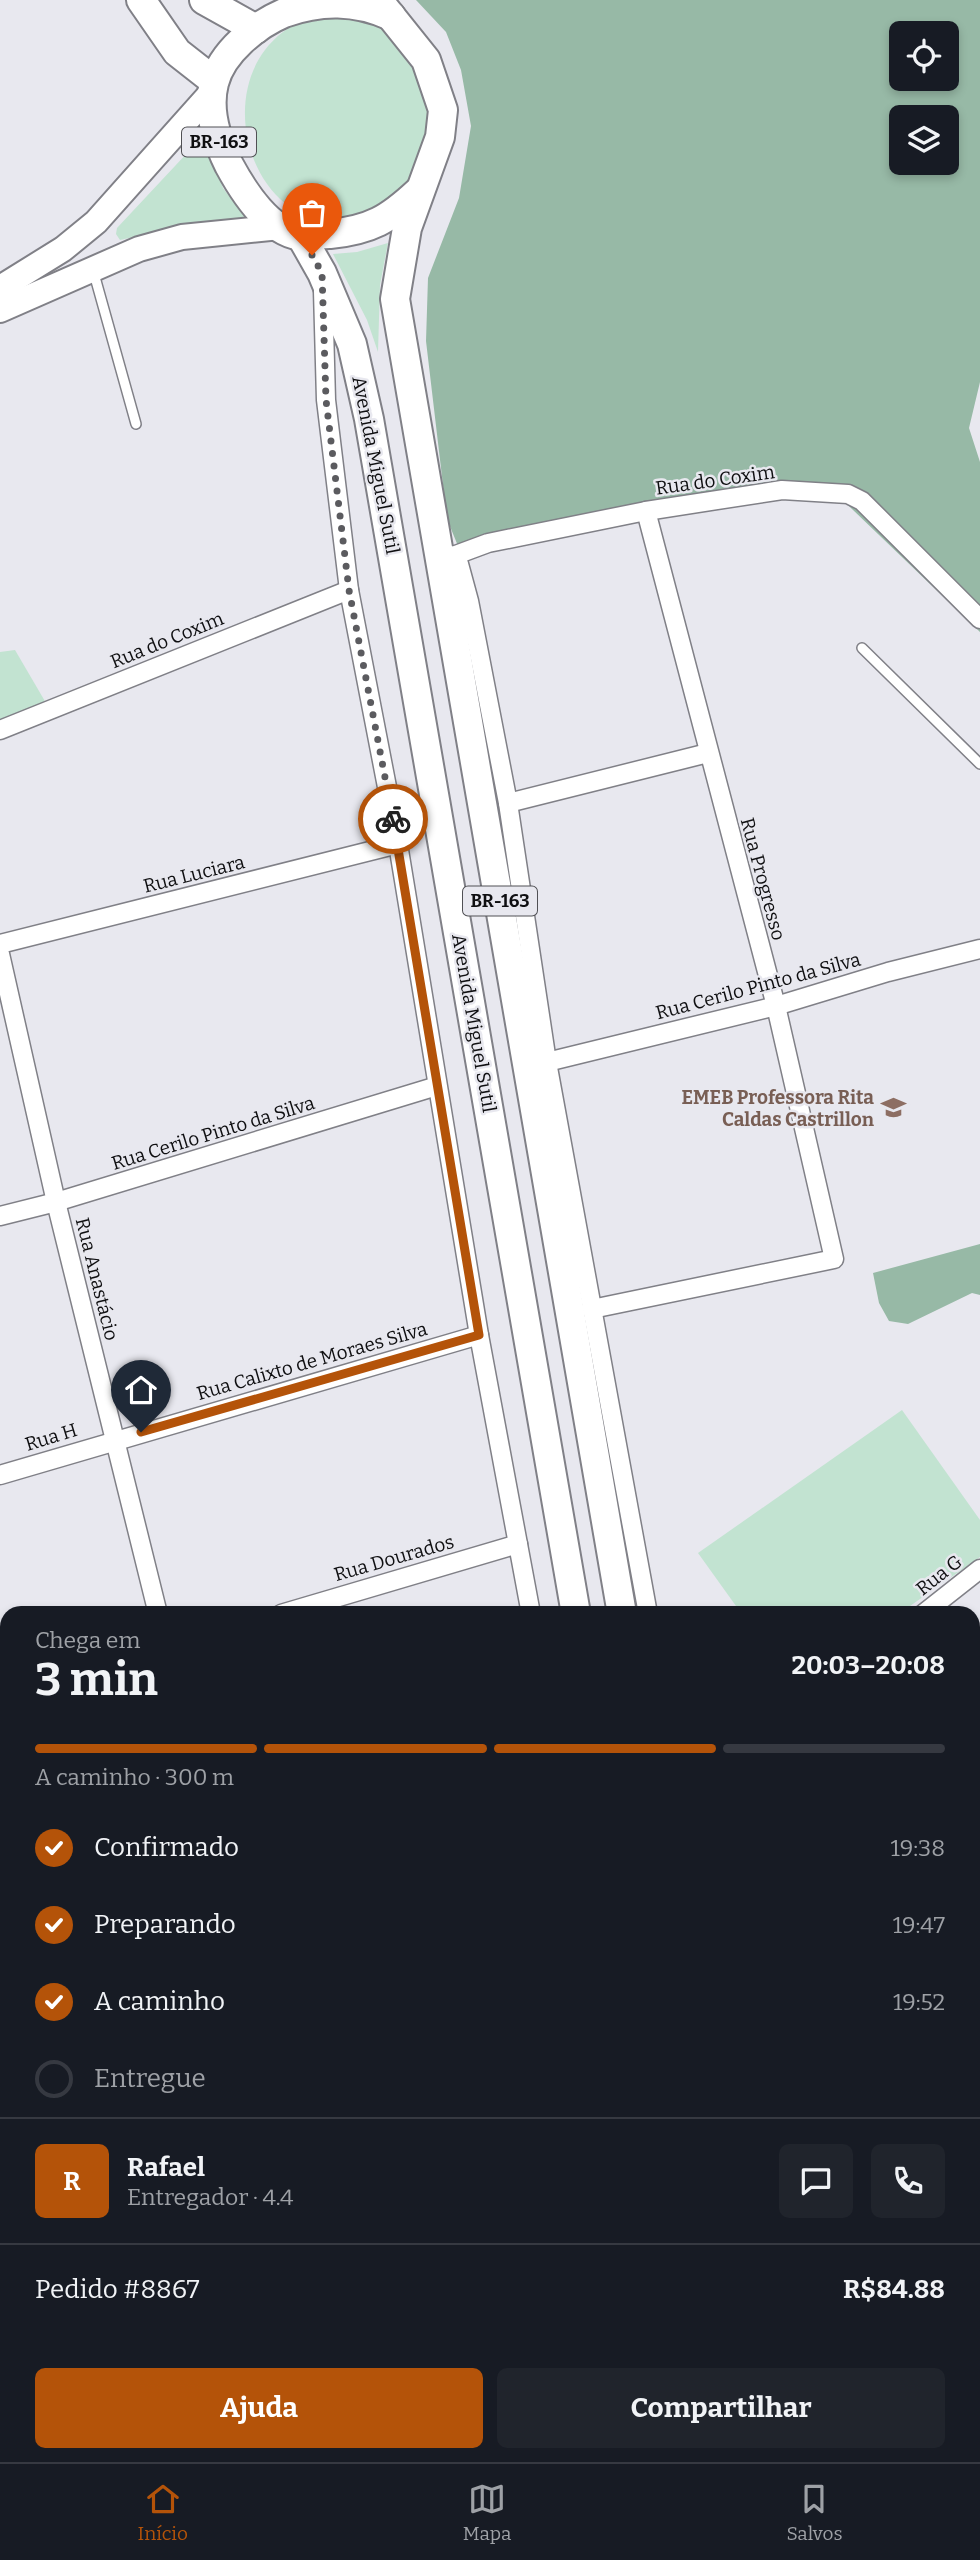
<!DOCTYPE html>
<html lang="pt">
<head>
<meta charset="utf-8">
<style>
  :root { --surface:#171b24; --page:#20242c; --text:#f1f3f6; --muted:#9ea1a6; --line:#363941; --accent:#b45309 }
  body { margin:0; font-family:Bitter,serif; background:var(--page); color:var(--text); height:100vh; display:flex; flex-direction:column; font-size:26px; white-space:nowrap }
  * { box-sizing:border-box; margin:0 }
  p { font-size:23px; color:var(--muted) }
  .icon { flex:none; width:38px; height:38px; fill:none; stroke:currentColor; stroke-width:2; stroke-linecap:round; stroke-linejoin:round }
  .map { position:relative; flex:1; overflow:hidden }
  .drawer { position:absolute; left:0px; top:1606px; width:980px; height:856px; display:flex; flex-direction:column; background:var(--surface); border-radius:21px 21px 0 0; box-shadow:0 4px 10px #0003 }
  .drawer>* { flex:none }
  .fabs { position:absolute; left:889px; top:21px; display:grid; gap:14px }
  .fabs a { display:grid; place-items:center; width:70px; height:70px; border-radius:10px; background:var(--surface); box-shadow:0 4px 10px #0003; font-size:35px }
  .pin { position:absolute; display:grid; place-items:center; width:60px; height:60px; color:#fff; margin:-72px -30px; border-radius:50% 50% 50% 0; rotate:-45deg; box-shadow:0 0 7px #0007 }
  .pin .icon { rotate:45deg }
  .courier { position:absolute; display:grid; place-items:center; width:70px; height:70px; margin:-35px; border:5px solid #b45309; border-radius:50%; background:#fff; color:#222; box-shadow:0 2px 9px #0007 }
  .head em { font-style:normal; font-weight:700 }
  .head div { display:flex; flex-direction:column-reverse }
  .head { display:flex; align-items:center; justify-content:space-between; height:119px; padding:0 35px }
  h1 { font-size:46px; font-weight:700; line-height:52px }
  .bar { display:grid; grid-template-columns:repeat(4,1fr); gap:10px 7px; align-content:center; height:84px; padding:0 35px }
  .bar i { height:9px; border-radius:5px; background:var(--line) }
  .bar .active { background:var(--accent) }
  .bar p { grid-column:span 4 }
  .line { display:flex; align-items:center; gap:18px; padding:0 35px; border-top:2px solid var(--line) }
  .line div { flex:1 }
  .round { display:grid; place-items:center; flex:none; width:74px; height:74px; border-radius:10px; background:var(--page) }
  ol { padding:0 35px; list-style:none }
  li { display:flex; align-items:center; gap:21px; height:77px }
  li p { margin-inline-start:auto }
  li .icon { padding:7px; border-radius:50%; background:var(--accent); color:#fff; stroke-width:4 }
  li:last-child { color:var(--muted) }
  li i { width:38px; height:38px; border:4px solid var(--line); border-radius:50% }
  .button { display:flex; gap:14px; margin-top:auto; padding:14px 35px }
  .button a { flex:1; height:80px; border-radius:10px; background:var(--accent); color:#fff; font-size:28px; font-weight:700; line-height:80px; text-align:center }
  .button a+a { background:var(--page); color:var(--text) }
  .tab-bar { display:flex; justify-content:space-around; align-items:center; height:98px; border-top:2px solid var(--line); background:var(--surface); font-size:19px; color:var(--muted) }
  .tab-bar a { display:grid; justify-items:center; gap:4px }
  .tab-bar .active { color:var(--accent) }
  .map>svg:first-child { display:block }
  .green { fill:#c2e3d1 }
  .forest { fill:#97b9a6; fill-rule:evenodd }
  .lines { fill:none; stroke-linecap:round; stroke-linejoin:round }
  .lane-casing { stroke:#808087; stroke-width:12 }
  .street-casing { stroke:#808087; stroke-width:21 }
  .secondary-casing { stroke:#808087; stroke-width:28 }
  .primary-casing { stroke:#808087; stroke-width:32 }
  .lane { stroke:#fff; stroke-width:9 }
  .street { stroke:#fff; stroke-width:18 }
  .secondary { stroke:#fff; stroke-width:24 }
  .primary { stroke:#fff; stroke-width:28 }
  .done { stroke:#5b5b5f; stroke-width:7; stroke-dasharray:0 12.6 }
  .route { stroke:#b45309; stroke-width:9 }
  .labels { text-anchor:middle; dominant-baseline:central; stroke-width:5; stroke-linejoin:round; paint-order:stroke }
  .shield { fill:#e8e8ef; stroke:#505054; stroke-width:2 }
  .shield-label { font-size:18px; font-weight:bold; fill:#0f0f11 }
  .street-label { font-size:19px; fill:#0f0f11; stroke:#e8e8ef }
  .education-label { font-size:19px; font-weight:bold; fill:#785e54; stroke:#e8e8ef; text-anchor:end }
</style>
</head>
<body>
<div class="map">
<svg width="980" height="2462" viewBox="0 0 980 2462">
  <rect width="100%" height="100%" fill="#e8e8ef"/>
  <g class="green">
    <path d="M329,12C341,14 354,15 366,18C412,32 437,106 428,149C424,166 408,185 399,201C381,207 358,221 339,221C236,226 197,39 329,12Z"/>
    <polygon points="204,135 223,188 248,221 193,224 120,240 116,234 117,228"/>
    <polygon points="388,243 380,285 378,352 367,320 333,254 357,252"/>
    <polygon points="15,650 46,703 0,721 0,652"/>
    <polygon points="902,1410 980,1520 980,1557 900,1613 741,1613 698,1553"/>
  </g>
  <g class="forest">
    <path d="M416,0H980V382L969,428L980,462V632L827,485L458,546L447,519L426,341L428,278L459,198L471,126L461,70L446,32ZM901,33H947V79H901ZM901,117H947V163H901Z"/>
    <polygon points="980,1244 980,1295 972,1293 908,1324 889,1321 879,1303 873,1273"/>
  </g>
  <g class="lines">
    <defs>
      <g id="lane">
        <polyline points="93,270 136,424"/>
        <polyline points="862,648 980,764"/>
      </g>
      <g id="street">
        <polyline points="323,291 326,400 349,590 398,844 479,1335 531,1614"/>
        <polyline points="437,552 453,556 459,564 469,601 508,803 547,1062 648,1614"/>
        <polyline points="453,556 488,543 646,511 782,490 848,494 862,501 980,619"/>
        <polyline points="0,730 349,590"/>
        <polyline points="508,803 708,753"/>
        <polyline points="0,944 398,844"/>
        <polyline points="0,954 56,1202 158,1614"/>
        <polyline points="547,1062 776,1006 888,972 980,949"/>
        <polyline points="0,1216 56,1202 437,1086"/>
        <polyline points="592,1309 834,1259 776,1006 646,511"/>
        <polyline points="0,1475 479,1335"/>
        <polyline points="281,1614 518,1544"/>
        <polyline points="923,1614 980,1569"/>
        <polyline points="0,1688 7,1686"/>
        <polyline points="973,1824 980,1836"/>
        <polyline points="0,2000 7,1995"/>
        <polyline points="0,2129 7,2138"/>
        <polyline points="973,2151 980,2147"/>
        <polyline points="0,2217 7,2211"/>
        <polyline points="973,2401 980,2388"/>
        <polyline points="284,2455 290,2462"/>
        <polyline points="694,2455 695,2462"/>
        <polyline points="96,2462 104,2455"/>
        <polyline points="434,2462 442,2455"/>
        <polyline points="940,2462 944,2455"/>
      </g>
      <g id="secondary">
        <polyline points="0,288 63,249 96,222 212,92"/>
        <polyline points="0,310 139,249 182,237 280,227"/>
        <polyline points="0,1877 7,1874"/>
      </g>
      <g id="primary">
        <polyline points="141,0 177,52 214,81"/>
        <polyline points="204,0 256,29"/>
        <polyline points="378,0 426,60 443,110 440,137 407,228 395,299 622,1614"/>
        <path d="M391,16C355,0 321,0 284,13C256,25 222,52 214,83C207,110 217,141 229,165C243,191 270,234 303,236C312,236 321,234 330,234C371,230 389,219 418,192"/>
        <polyline points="301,236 322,273 352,344 369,419 576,1614"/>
        <polyline points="730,2455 730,2462"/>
        <polyline points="777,2455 778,2462"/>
      </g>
    </defs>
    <use href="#lane" class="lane-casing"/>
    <use href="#street" class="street-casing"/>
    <use href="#secondary" class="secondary-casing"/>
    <use href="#primary" class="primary-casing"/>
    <use href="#lane" class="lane"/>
    <use href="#street" class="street"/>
    <use href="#secondary" class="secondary"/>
    <use href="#primary" class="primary"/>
  </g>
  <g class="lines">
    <polyline class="done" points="312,255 322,273 326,400 349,590 393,819"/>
    <polyline class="route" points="141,1432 479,1335 393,819"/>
  </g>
  <defs>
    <symbol id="school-bare" viewBox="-9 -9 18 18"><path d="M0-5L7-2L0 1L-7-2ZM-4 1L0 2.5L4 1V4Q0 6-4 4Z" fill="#8d6e63" stroke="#e8e8ef" stroke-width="2.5" paint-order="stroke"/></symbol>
  </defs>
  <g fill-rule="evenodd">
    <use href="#school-bare" x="876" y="1090" width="35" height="35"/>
  </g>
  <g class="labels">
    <g class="shield">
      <rect x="182" y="127.5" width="74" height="29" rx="5"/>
      <rect x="463" y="886.5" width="74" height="29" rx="5"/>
    </g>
    <g class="shield-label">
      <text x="219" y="142">BR-163</text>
      <text x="500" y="901">BR-163</text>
    </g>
    <g class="street-label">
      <text transform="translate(376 465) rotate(79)">Avenida Miguel Sutil</text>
      <text transform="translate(715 480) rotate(-8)">Rua do Coxim</text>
      <text transform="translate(167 640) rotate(-22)">Rua do Coxim</text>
      <text transform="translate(194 874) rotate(-14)">Rua Luciara</text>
      <text transform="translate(763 879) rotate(75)">Rua Progresso</text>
      <text transform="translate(758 986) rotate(-15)">Rua Cerilo Pinto da Silva</text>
      <text transform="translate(474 1023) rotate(80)">Avenida Miguel Sutil</text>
      <text transform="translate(213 1133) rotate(-17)">Rua Cerilo Pinto da Silva</text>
      <text transform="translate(97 1279) rotate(76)">Rua Anastácio</text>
      <text transform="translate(312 1361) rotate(-16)">Rua Calixto de Moraes Silva</text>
      <text transform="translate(51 1437) rotate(-17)">Rua H</text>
      <text transform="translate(394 1558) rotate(-16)">Rua Dourados</text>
      <text transform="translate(939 1575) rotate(-38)">Rua G</text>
    </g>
    <g class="education-label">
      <text x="874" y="1097">EMEB Professora Rita<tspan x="874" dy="22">Caldas Castrillon</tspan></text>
    </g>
  </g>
</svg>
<div class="fabs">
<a><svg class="icon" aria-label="locate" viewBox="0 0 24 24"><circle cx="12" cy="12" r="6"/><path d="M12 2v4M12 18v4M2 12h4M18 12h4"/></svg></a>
<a><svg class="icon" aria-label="layers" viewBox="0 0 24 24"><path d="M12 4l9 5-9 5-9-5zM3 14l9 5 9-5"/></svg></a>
</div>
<div class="pin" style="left:312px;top:255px;background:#ea580c"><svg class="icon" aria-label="bag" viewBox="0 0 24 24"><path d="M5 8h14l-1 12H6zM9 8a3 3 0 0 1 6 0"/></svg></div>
<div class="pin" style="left:141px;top:1432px;background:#1f2937"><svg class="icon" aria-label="home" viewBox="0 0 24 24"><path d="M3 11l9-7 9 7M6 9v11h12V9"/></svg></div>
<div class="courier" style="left:393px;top:819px"><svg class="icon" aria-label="bike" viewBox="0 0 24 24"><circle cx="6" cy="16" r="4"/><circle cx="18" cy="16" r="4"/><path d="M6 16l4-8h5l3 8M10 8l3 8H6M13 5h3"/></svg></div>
<section class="drawer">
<div class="head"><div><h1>3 min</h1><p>Chega em</p></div><em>20:03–20:08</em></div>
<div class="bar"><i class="active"></i><i class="active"></i><i class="active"></i><i></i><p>A caminho · 300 m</p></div>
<ol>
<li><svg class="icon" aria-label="check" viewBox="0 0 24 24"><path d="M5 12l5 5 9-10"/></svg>Confirmado<p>19:38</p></li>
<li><svg class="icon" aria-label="check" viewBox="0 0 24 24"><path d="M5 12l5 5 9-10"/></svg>Preparando<p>19:47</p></li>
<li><svg class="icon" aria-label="check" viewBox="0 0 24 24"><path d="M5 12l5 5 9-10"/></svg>A caminho<p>19:52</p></li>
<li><i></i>Entregue</li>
</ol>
<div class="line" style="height:126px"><b class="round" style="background:var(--accent);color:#fff">R</b><div><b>Rafael</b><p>Entregador · 4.4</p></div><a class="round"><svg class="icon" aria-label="chat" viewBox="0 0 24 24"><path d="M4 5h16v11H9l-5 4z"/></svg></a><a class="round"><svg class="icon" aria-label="phone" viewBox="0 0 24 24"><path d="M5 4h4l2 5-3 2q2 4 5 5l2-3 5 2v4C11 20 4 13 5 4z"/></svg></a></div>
<div class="line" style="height:91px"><div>Pedido #8867</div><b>R$84.88</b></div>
<div class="button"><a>Ajuda</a><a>Compartilhar</a></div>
</section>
</div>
<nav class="tab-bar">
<a class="active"><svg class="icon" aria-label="home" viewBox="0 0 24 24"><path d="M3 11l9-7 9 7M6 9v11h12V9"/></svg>Início</a>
<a><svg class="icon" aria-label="map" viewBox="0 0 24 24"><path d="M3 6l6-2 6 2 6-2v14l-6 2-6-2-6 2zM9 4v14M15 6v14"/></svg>Mapa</a>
<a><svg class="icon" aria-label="saved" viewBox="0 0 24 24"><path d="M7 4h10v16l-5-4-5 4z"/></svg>Salvos</a>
</nav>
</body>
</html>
